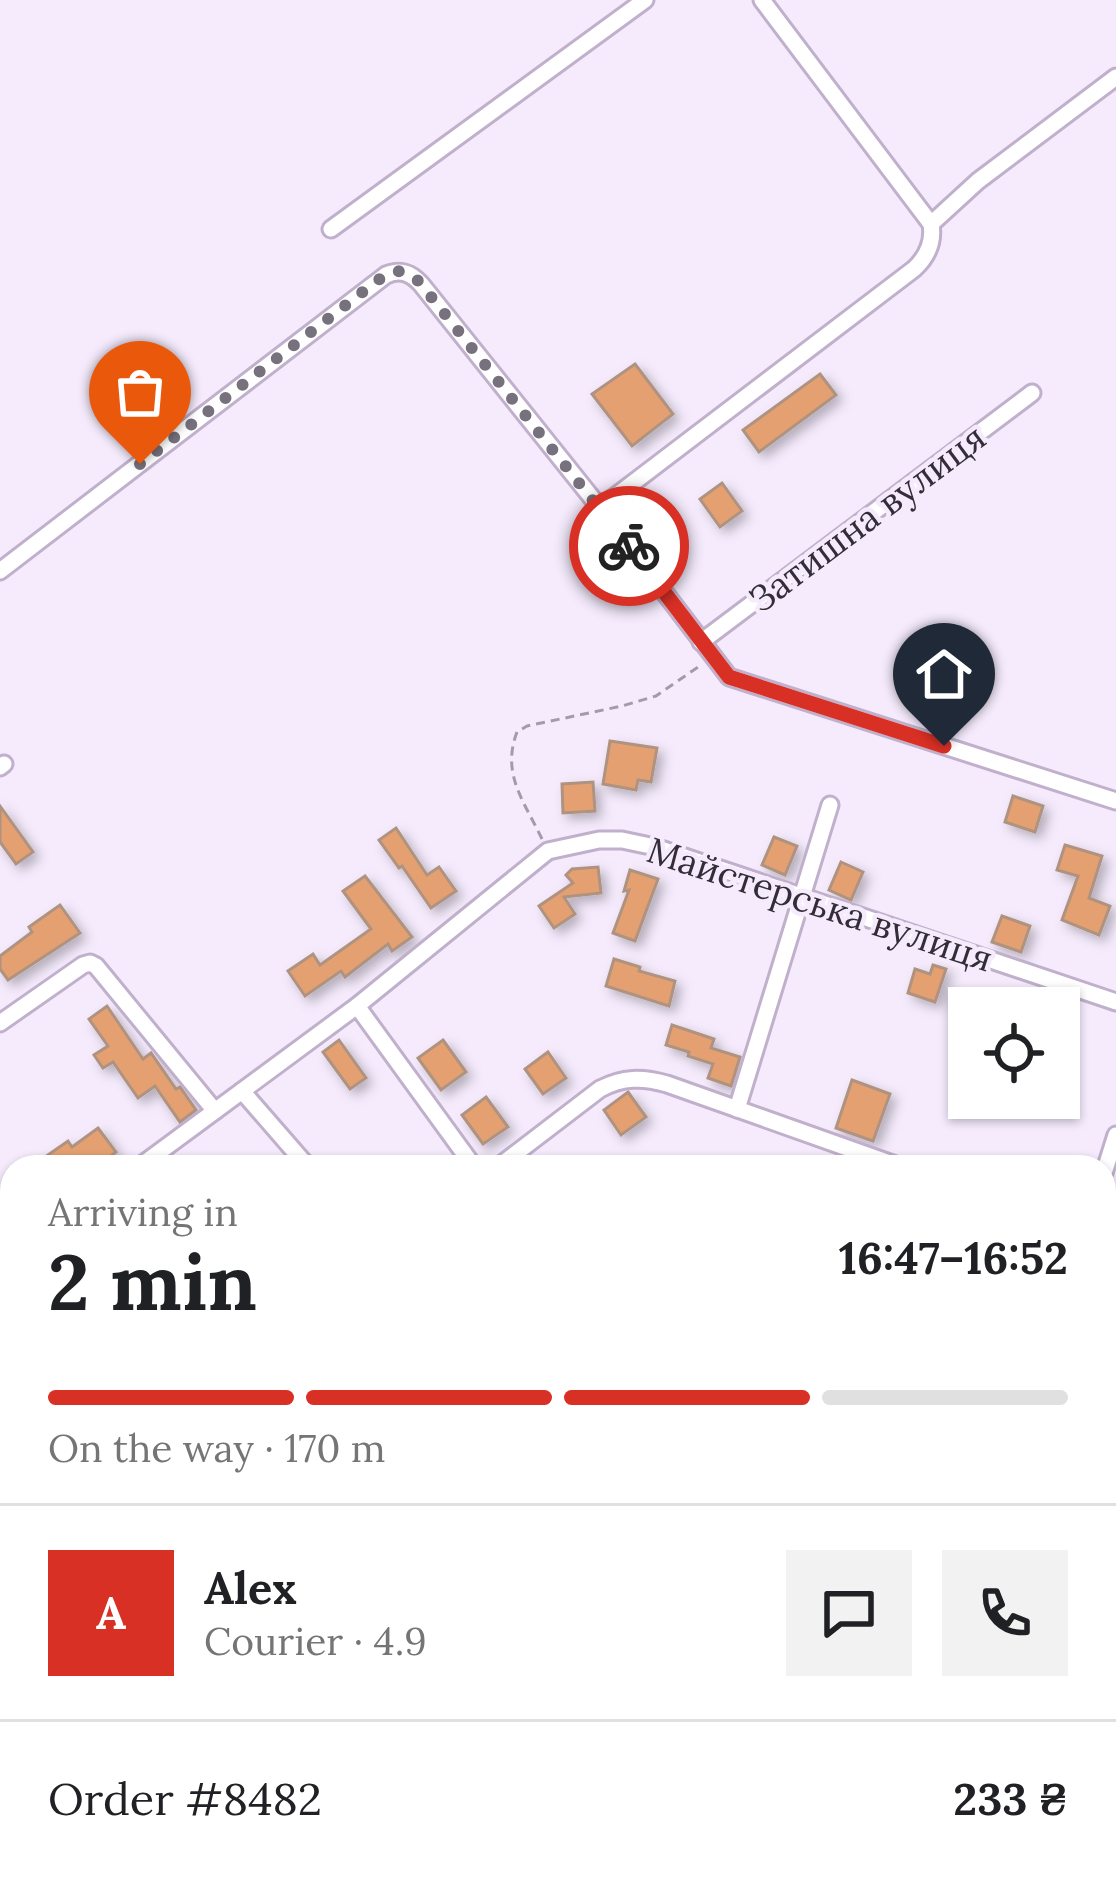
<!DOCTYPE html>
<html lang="en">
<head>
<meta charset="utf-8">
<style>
  :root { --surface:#fff; --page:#f2f2f2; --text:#202124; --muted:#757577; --line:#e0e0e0; --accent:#d93025 }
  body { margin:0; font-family:Lora,serif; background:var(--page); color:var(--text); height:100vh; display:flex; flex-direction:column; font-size:45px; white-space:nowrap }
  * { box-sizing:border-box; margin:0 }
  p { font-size:39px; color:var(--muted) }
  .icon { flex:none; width:66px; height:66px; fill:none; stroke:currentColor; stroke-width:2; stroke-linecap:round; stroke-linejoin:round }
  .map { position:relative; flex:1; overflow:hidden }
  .panel { position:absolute; left:0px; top:1155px; width:1116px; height:744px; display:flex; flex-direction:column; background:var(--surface); border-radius:36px 36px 0 0; box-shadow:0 3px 9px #0004 }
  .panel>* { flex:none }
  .tools { position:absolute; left:948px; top:987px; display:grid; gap:24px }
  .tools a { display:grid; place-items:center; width:132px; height:132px; border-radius:0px; background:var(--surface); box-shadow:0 3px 9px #0004; font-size:60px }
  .pin { position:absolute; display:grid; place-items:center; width:102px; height:102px; color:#fff; margin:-123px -51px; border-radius:50% 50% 50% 0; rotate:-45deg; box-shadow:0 0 12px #0007 }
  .pin .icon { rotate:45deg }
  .courier { position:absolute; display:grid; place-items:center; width:120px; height:120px; margin:-60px; border:9px solid #d93025; border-radius:50%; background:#fff; color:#222; box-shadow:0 3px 15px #0007 }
  .summary em { font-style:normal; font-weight:700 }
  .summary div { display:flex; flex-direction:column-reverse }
  .summary { display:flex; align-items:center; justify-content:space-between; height:204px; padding:0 48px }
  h1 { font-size:78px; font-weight:700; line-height:90px }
  .bar { display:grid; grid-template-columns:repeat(4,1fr); gap:18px 12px; align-content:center; height:144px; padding:0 48px }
  .bar i { height:15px; border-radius:9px; background:var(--line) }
  .bar .active { background:var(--accent) }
  .bar p { grid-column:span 4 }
  .line { display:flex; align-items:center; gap:30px; padding:0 48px; border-top:3px solid var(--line) }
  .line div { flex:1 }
  .round { display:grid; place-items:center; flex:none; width:126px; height:126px; border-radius:0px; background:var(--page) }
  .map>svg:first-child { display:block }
  .building { fill:#e5a071; stroke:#af9380; stroke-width:3; filter:url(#shadow) }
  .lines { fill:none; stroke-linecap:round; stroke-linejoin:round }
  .minor-casing { stroke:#c0b0cc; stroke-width:21 }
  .path { stroke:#a39baa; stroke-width:3; stroke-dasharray:9 6; stroke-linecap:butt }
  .minor { stroke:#fff; stroke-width:15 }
  .done { stroke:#77707d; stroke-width:12; stroke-dasharray:0 21.6 }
  .route { stroke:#d93025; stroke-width:15 }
  .labels { text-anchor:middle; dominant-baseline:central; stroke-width:9; stroke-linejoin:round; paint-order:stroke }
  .street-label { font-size:36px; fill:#332d38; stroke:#f5ebfd }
</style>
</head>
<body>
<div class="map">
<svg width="1116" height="1899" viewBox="0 0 1116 1899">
  <defs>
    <filter id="shadow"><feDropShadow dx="5.5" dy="5.5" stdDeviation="6" flood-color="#0004"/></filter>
  </defs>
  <rect width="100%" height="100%" fill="#f5ebfd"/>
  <g class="building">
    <polygon points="635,364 673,414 632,446 592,394"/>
    <polygon points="820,374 836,395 759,452 743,430"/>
    <polygon points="722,483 742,511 720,527 700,499"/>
    <polygon points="610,741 657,748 651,782 638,780 636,790 603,784"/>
    <polygon points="593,782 595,811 563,813 562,784"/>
    <polygon points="1013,796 1043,806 1035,832 1005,822"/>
    <polygon points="0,806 33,852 16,864 0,842"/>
    <polygon points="396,828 427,875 439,867 456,891 431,908 402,866 399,868 379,840"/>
    <polygon points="774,837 797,846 785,875 762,865"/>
    <polygon points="1065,845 1102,856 1089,898 1110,906 1099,935 1062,920 1078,876 1057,870"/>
    <polygon points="841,862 863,872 851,900 829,890"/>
    <polygon points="598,867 601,893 564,897 575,914 554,928 539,906 573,883 566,875 572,869"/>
    <polygon points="630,870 658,879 635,941 613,933 629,890 624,891"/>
    <polygon points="365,876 412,937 392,951 388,944 345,977 341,971 305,996 288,971 313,954 320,965 371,929 343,891"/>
    <polygon points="60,905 80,933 8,980 0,969 0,956 32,932 29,927"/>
    <polygon points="1002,916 1030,926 1021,952 992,942"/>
    <polygon points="614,959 640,967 639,971 675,981 669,1006 606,986"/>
    <polygon points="933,965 946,969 935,1002 908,993 915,969 930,974"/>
    <polygon points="107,1006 143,1059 151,1053 176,1089 180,1087 196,1110 180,1122 155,1086 138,1098 113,1062 103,1068 94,1055 108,1046 89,1019"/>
    <polygon points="672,1025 714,1039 711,1048 740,1057 731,1086 708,1078 713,1064 688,1056 689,1052 666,1045"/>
    <polygon points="339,1040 366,1078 350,1089 323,1052"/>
    <polygon points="443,1040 466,1072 441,1090 418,1058"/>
    <polygon points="548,1052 566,1078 543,1094 525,1069"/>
    <polygon points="852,1080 890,1094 873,1141 836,1128"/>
    <polygon points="628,1092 646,1117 621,1135 604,1110"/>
    <polygon points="486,1097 508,1127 483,1144 462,1115"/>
    <polygon points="98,1128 116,1152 97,1167 48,1167 42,1159 68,1141 72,1147"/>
  </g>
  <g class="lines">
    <defs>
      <g id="minor">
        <polyline points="762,0 931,224"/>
        <polyline points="331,229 645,0"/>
        <path d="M600,508L914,269C927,257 934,242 931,224L978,181L1116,77"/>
        <path d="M0,571L386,275C400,269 410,272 421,284L600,508L729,677L1116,801"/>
        <polyline points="701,642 1032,393"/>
        <polyline points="0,767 4,764"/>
        <polyline points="357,1006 474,1167"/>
        <polyline points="0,1023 83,965 90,963 96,966 215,1111"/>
        <polyline points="242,1091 308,1167"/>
        <polyline points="737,1109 830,805"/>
        <polyline points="139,1167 357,1006 548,851 599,840 622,840 655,847 1116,1002"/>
        <path d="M498,1167L600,1089C623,1077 642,1077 667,1084L901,1167"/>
        <polyline points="1104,1173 1116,1135"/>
        <polyline points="1104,1231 1116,1235"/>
        <polyline points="0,1271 12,1262"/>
        <polyline points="1104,1455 1116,1459"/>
        <polyline points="0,1461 12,1452"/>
        <polyline points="1104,1688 1116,1692"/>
        <polyline points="0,1766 12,1781"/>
        <polyline points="95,1887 104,1899"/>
        <polyline points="317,1887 327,1899"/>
        <polyline points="975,1887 984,1899"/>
        <polyline points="1067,1887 1109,1899"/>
        <polyline points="23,1899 38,1887"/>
        <polyline points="478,1899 491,1887"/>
        <polyline points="815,1899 827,1887"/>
      </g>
    </defs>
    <use href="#minor" class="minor-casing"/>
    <path class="path" d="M542,839C524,801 501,774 517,732L527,726L622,706L656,696L701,665"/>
    <use href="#minor" class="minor"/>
  </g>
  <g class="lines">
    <path class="done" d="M140,464L386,274C400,268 411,272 421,284L629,546"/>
    <polyline class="route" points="629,546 729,677 944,746"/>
  </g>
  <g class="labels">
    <g class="street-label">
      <text transform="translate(867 518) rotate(-37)">Затишна вулиця</text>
      <text transform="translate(820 904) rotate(18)">Майстерська вулиця</text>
    </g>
  </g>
</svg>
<div class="tools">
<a><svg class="icon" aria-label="locate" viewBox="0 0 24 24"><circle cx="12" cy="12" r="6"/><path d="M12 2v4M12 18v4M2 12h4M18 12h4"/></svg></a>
</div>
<div class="pin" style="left:140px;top:464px;background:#ea580c"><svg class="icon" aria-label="bag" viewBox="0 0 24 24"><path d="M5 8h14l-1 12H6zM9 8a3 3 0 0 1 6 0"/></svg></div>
<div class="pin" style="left:944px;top:746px;background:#1f2937"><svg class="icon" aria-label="home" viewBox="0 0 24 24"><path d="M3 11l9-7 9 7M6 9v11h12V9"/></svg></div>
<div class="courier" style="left:629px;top:546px"><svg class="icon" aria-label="bike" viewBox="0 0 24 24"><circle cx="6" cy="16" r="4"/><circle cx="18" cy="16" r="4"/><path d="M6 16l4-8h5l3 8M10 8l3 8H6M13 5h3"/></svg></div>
<section class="panel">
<div class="summary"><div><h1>2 min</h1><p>Arriving in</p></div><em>16:47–16:52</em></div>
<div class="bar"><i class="active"></i><i class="active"></i><i class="active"></i><i></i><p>On the way · 170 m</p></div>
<div class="line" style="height:216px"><b class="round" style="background:var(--accent);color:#fff">A</b><div><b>Alex</b><p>Courier · 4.9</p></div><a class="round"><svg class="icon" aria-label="chat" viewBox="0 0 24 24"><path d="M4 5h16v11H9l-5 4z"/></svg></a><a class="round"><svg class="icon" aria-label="phone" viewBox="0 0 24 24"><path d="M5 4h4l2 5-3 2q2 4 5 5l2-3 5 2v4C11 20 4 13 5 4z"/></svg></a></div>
<div class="line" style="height:156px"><div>Order #8482</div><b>233 ₴</b></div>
</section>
</div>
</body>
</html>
